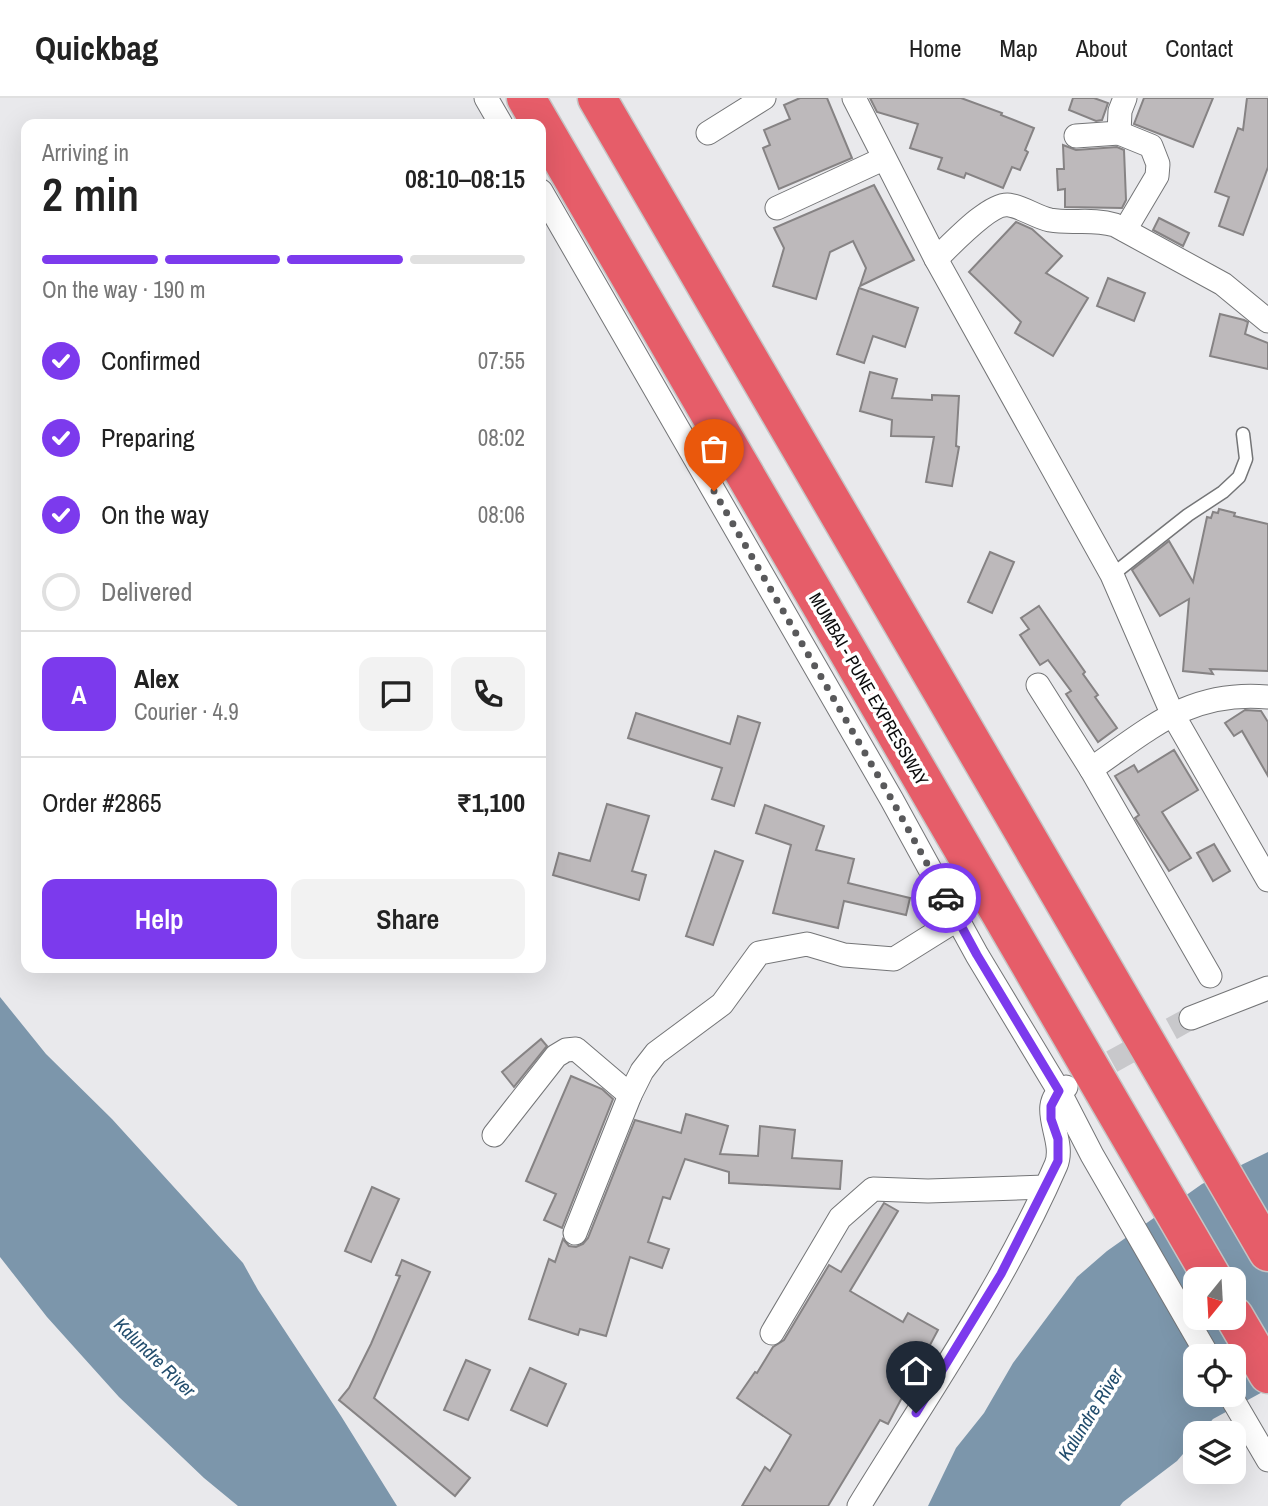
<!DOCTYPE html>
<html lang="en">
<head>
<meta charset="utf-8">
<style>
  :root { --surface:#fff; --page:#f2f2f2; --text:#222; --muted:#767676; --line:#e0e0e0; --accent:#7c3aed }
  body { margin:0; font-family:"Archivo Narrow",sans-serif; background:var(--page); color:var(--text); height:100vh; display:flex; flex-direction:column; font-size:26px; white-space:nowrap }
  * { box-sizing:border-box; margin:0 }
  p { font-size:23px; color:var(--muted) }
  .icon { flex:none; width:38px; height:38px; fill:none; stroke:currentColor; stroke-width:2; stroke-linecap:round; stroke-linejoin:round }
  .map { position:relative; flex:1; overflow:hidden }
  .panel { position:absolute; left:21px; top:21px; width:525px; height:854px; display:flex; flex-direction:column; background:var(--surface); border-radius:14px; box-shadow:0 7px 28px #0002 }
  .panel>* { flex:none }
  .needle { width:46px; rotate:198deg }
  .buttons { position:absolute; left:1183px; top:1169px; display:grid; gap:14px }
  .buttons a { display:grid; place-items:center; width:63px; height:63px; border-radius:14px; background:var(--surface); box-shadow:0 7px 28px #0002; font-size:35px }
  .pin { position:absolute; display:grid; place-items:center; width:60px; height:60px; color:#fff; margin:-72px -30px; border-radius:50% 50% 50% 0; rotate:-45deg; box-shadow:0 0 7px #0007 }
  .pin .icon { rotate:45deg }
  .courier { position:absolute; display:grid; place-items:center; width:70px; height:70px; margin:-35px; border:5px solid #7c3aed; border-radius:50%; background:#fff; color:#222; box-shadow:0 2px 9px #0007 }
  .overview em { font-style:normal; font-weight:600 }
  .overview div { display:flex; flex-direction:column-reverse }
  .overview { display:flex; align-items:center; justify-content:space-between; height:119px; padding:0 21px }
  h1 { font-size:46px; font-weight:600; line-height:52px }
  .bar { display:grid; grid-template-columns:repeat(4,1fr); gap:10px 7px; align-content:center; height:84px; padding:0 21px }
  .bar i { height:9px; border-radius:5px; background:var(--line) }
  .bar .on { background:var(--accent) }
  .bar p { grid-column:span 4 }
  .line { display:flex; align-items:center; gap:18px; padding:0 21px; border-top:2px solid var(--line) }
  .line div { flex:1 }
  .round { display:grid; place-items:center; flex:none; width:74px; height:74px; border-radius:14px; background:var(--page) }
  ol { padding:0 21px; list-style:none }
  li { display:flex; align-items:center; gap:21px; height:77px }
  li p { margin-inline-start:auto }
  li .icon { padding:7px; border-radius:50%; background:var(--accent); color:#fff; stroke-width:4 }
  li:last-child { color:var(--muted) }
  li i { width:38px; height:38px; border:4px solid var(--line); border-radius:50% }
  .cta { display:flex; gap:14px; margin-top:auto; padding:14px 21px }
  .cta a { flex:1; height:80px; border-radius:14px; background:var(--accent); color:#fff; font-size:28px; font-weight:600; line-height:80px; text-align:center }
  .cta a+a { background:var(--page); color:var(--text) }
  header { display:flex; align-items:center; gap:42px; box-sizing:border-box; height:98px; padding:0 35px; background:var(--surface); border-bottom:2px solid var(--line) }
  header strong { font-size:33px }
  nav { display:flex; gap:38px; margin-inline-start:auto; font-size:24px }
  .map>svg:first-child { display:block }
  .water { fill:#7c96ab; fill-rule:evenodd }
  .building { fill:#bdb9bb; stroke:#868384; stroke-width:2 }
  .lines { fill:none; stroke-linecap:round; stroke-linejoin:round }
  .street-tunnel { stroke:#c8c8cb; stroke-width:23; stroke-dasharray:23 11; stroke-linecap:butt }
  .lane-casing { stroke:#747577; stroke-width:15 }
  .street-casing { stroke:#747577; stroke-width:25 }
  .highway-casing { stroke:#c5c5c5; stroke-width:41 }
  .lane { stroke:#fff; stroke-width:12 }
  .street { stroke:#fff; stroke-width:23 }
  .highway { stroke:#e65d69; stroke-width:38 }
  .done { stroke:#59595b; stroke-width:7; stroke-dasharray:0 12.6 }
  .route { stroke:#7c3aed; stroke-width:9 }
  .labels { text-anchor:middle; dominant-baseline:central; stroke-width:7; stroke-linejoin:round; paint-order:stroke }
  .street-label { font-size:18px; fill:#0c0c0d; stroke:#fff }
  .water-label { font-size:19px; font-style:italic; fill:#224d6d; stroke:#fff }
</style>
</head>
<body>
<header>
<strong>Quickbag</strong>
<nav><a>Home</a><a>Map</a><a>About</a><a>Contact</a></nav>
</header>
<div class="map">
<svg width="1268" height="1408" viewBox="0 0 1268 1408">
  <rect width="100%" height="100%" fill="#e9e9ec"/>
  <g class="water">
    <polygon points="0,899 46,956 112,1021 243,1165 258,1192 341,1318 397,1408 238,1408 204,1380 119,1299 47,1219 0,1159"/>
    <path d="M1268,1054V1291L1213,1321L1201,1335H1195V1342L1177,1363L1123,1404L1120,1408H928L956,1350L984,1315L1013,1265L1077,1179L1107,1153L1202,1086ZM1195,1181H1234V1220H1195ZM1195,1258H1234V1297H1195Z"/>
  </g>
  <g class="building">
    <polygon points="800,0 827,0 852,60 779,91 763,50 770,47 764,32 790,21 784,7"/>
    <polygon points="870,0 961,0 1002,15 1001,17 1034,30 1025,52 1028,54 1020,72 1012,69 1003,90 966,75 964,80 938,71 942,60 910,50 918,26 877,14"/>
    <polygon points="1073,0 1094,0 1108,5 1102,22 1096,23 1069,12"/>
    <polygon points="1144,0 1213,0 1193,49 1134,26"/>
    <polygon points="1247,0 1268,0 1268,69 1243,137 1219,128 1229,99 1215,94 1238,30 1243,32"/>
    <polygon points="1063,47 1076,52 1117,49 1124,52 1126,102 1122,110 1065,109 1065,91 1058,92 1057,71 1064,71"/>
    <polygon points="874,87 914,162 860,188 866,170 853,143 830,154 816,201 773,188 784,150 774,130"/>
    <polygon points="1159,120 1189,135 1183,148 1153,132"/>
    <polygon points="1016,124 1032,131 1062,158 1046,175 1088,200 1053,258 1015,235 1021,224 969,174"/>
    <polygon points="1108,180 1145,195 1134,223 1097,208"/>
    <polygon points="859,190 918,210 905,249 873,238 864,265 837,256"/>
    <polygon points="1220,216 1244,222 1248,224 1245,236 1268,245 1268,271 1210,258"/>
    <polygon points="870,274 897,281 892,300 932,302 932,297 959,298 956,348 959,349 952,388 926,384 934,339 891,338 892,322 860,313"/>
    <polygon points="1219,411 1235,415 1234,418 1268,426 1268,573 1210,571 1213,576 1183,573 1189,501 1160,518 1132,472 1169,443 1193,484 1207,419 1211,420 1213,414 1218,415"/>
    <polygon points="990,454 1014,464 992,515 968,504"/>
    <polygon points="1039,508 1085,574 1083,576 1098,597 1095,599 1117,630 1098,644 1066,596 1071,593 1048,562 1040,567 1020,537 1029,531 1021,520"/>
    <polygon points="1245,612 1261,613 1268,624 1268,678 1242,633 1234,638 1225,625"/>
    <polygon points="636,615 730,646 738,618 760,625 734,708 712,701 722,670 628,640"/>
    <polygon points="1174,652 1198,692 1162,714 1191,760 1169,773 1135,720 1139,717 1115,678 1134,667 1138,674"/>
    <polygon points="607,706 649,718 632,773 646,777 639,802 553,777 559,755 590,763"/>
    <polygon points="765,707 824,728 816,752 854,761 848,785 910,800 906,817 844,803 838,830 773,815 791,747 756,735"/>
    <polygon points="1214,746 1230,773 1213,783 1197,755"/>
    <polygon points="715,753 743,763 713,847 686,838"/>
    <polygon points="541,941 547,948 514,989 502,974"/>
    <polygon points="571,978 602,991 613,1001 562,1130 544,1122 556,1096 526,1083"/>
    <polygon points="686,1016 728,1028 720,1056 758,1058 760,1028 795,1032 792,1060 842,1063 840,1091 729,1085 729,1074 685,1061 670,1101 663,1099 648,1144 669,1151 662,1170 630,1159 606,1238 580,1231 578,1237 529,1221 549,1161 555,1164 563,1141 569,1148 576,1149 583,1146 588,1140 635,1022 681,1035"/>
    <polygon points="372,1089 399,1101 371,1164 345,1153"/>
    <polygon points="884,1105 898,1113 850,1193 903,1224 908,1215 938,1232 888,1326 880,1322 828,1408 742,1408 765,1369 770,1373 791,1337 737,1300 755,1274 757,1275 773,1249 784,1242 829,1167 841,1174"/>
    <polygon points="402,1162 430,1174 374,1300 470,1380 455,1398 339,1302 349,1290 371,1246 400,1178 396,1177"/>
    <polygon points="466,1262 490,1272 468,1322 444,1312"/>
    <polygon points="530,1270 566,1286 547,1328 511,1312"/>
  </g>
  <g class="lines">
    <polyline class="street-tunnel" points="1082,980 1191,920"/>
    <defs>
      <polyline id="lane" points="1112,477 1188,417 1223,394 1239,379 1246,361 1243,336"/>
      <g id="street">
        <polyline points="486,0 501,26"/>
        <polyline points="854,0 936,161 1112,477 1172,615 1268,782"/>
        <polyline points="708,35 764,0"/>
        <polyline points="1119,35 1120,13 1125,0"/>
        <polyline points="1076,38 1119,35 1151,48 1158,66 1157,78 1125,132"/>
        <polyline points="541,93 892,702 977,857 1059,993 1092,1057 1208,1258"/>
        <polyline points="777,110 883,61"/>
        <path d="M936,161C950,148 990,104 1009,107C1023,109 1036,119 1050,122C1073,126 1091,120 1115,127L1223,186L1268,223"/>
        <polyline points="1038,587 1091,671"/>
        <path d="M1210,878L1091,671C1151,630 1190,592 1268,599"/>
        <polyline points="1191,920 1268,890"/>
        <polyline points="494,1037 556,958 566,952 576,951 630,997 642,973 656,955 722,906 759,855 807,846 844,857 894,861 958,821"/>
        <polyline points="575,1135 630,997"/>
        <polyline points="772,1235 840,1120 873,1091 928,1093 1045,1089"/>
        <polyline points="1230,1297 1268,1362"/>
        <path d="M859,1408C927,1297 1004,1187 1056,1067C1067,1040 1034,1007 1066,989"/>
      </g>
      <g id="highway">
        <polyline points="526,0 1213,1181"/>
        <polyline points="597,0 1268,1154"/>
        <polyline points="1234,1218 1268,1276"/>
      </g>
    </defs>
    <use href="#lane" class="lane-casing"/>
    <use href="#street" class="street-casing"/>
    <use href="#highway" class="highway-casing"/>
    <use href="#lane" class="lane"/>
    <use href="#street" class="street"/>
    <use href="#highway" class="highway"/>
  </g>
  <g class="lines">
    <polyline class="done" points="714,393 892,702 946,800"/>
    <polyline class="route" points="916,1315 1001,1176 1058,1063 1058,1041 1051,1021 1051,1008 1059,993 977,857 946,800"/>
  </g>
  <g class="labels">
    <g class="street-label">
      <text transform="translate(869 591) rotate(60)">MUMBAI - PUNE EXPRESSWAY</text>
    </g>
    <g class="water-label">
      <text transform="translate(155 1259) rotate(44)">Kalundre River</text>
      <text transform="translate(1090 1316) rotate(-58)">Kalundre River</text>
    </g>
  </g>
</svg>
<div class="buttons">
<a><svg class="needle" viewBox="-14 -14 28 28"><path d="M0-13l5 13h-10z" fill="#e53935"/><path d="M0 13l5-13h-10z" fill="#767676"/></svg></a>
<a><svg class="icon" aria-label="locate" viewBox="0 0 24 24"><circle cx="12" cy="12" r="6"/><path d="M12 2v4M12 18v4M2 12h4M18 12h4"/></svg></a>
<a><svg class="icon" aria-label="layers" viewBox="0 0 24 24"><path d="M12 4l9 5-9 5-9-5zM3 14l9 5 9-5"/></svg></a>
</div>
<div class="pin" style="left:714px;top:393px;background:#ea580c"><svg class="icon" aria-label="bag" viewBox="0 0 24 24"><path d="M5 8h14l-1 12H6zM9 8a3 3 0 0 1 6 0"/></svg></div>
<div class="pin" style="left:916px;top:1315px;background:#1f2937"><svg class="icon" aria-label="home" viewBox="0 0 24 24"><path d="M3 11l9-7 9 7M6 9v11h12V9"/></svg></div>
<div class="courier" style="left:946px;top:800px"><svg class="icon" aria-label="car" viewBox="0 0 24 24"><path d="M5 17H2v-5l4-1 3-4h7l3 4 3 1v5h-3M9 17h6M6 11h13"/><circle cx="7" cy="17" r="2"/><circle cx="17" cy="17" r="2"/></svg></div>
<section class="panel">
<div class="overview"><div><h1>2 min</h1><p>Arriving in</p></div><em>08:10–08:15</em></div>
<div class="bar"><i class="on"></i><i class="on"></i><i class="on"></i><i></i><p>On the way · 190 m</p></div>
<ol>
<li><svg class="icon" aria-label="check" viewBox="0 0 24 24"><path d="M5 12l5 5 9-10"/></svg>Confirmed<p>07:55</p></li>
<li><svg class="icon" aria-label="check" viewBox="0 0 24 24"><path d="M5 12l5 5 9-10"/></svg>Preparing<p>08:02</p></li>
<li><svg class="icon" aria-label="check" viewBox="0 0 24 24"><path d="M5 12l5 5 9-10"/></svg>On the way<p>08:06</p></li>
<li><i></i>Delivered</li>
</ol>
<div class="line" style="height:126px"><b class="round" style="background:var(--accent);color:#fff">A</b><div><b>Alex</b><p>Courier · 4.9</p></div><a class="round"><svg class="icon" aria-label="chat" viewBox="0 0 24 24"><path d="M4 5h16v11H9l-5 4z"/></svg></a><a class="round"><svg class="icon" aria-label="phone" viewBox="0 0 24 24"><path d="M5 4h4l2 5-3 2q2 4 5 5l2-3 5 2v4C11 20 4 13 5 4z"/></svg></a></div>
<div class="line" style="height:91px"><div>Order #2865</div><b>₹1,100</b></div>
<div class="cta"><a>Help</a><a>Share</a></div>
</section>
</div>
</body>
</html>
